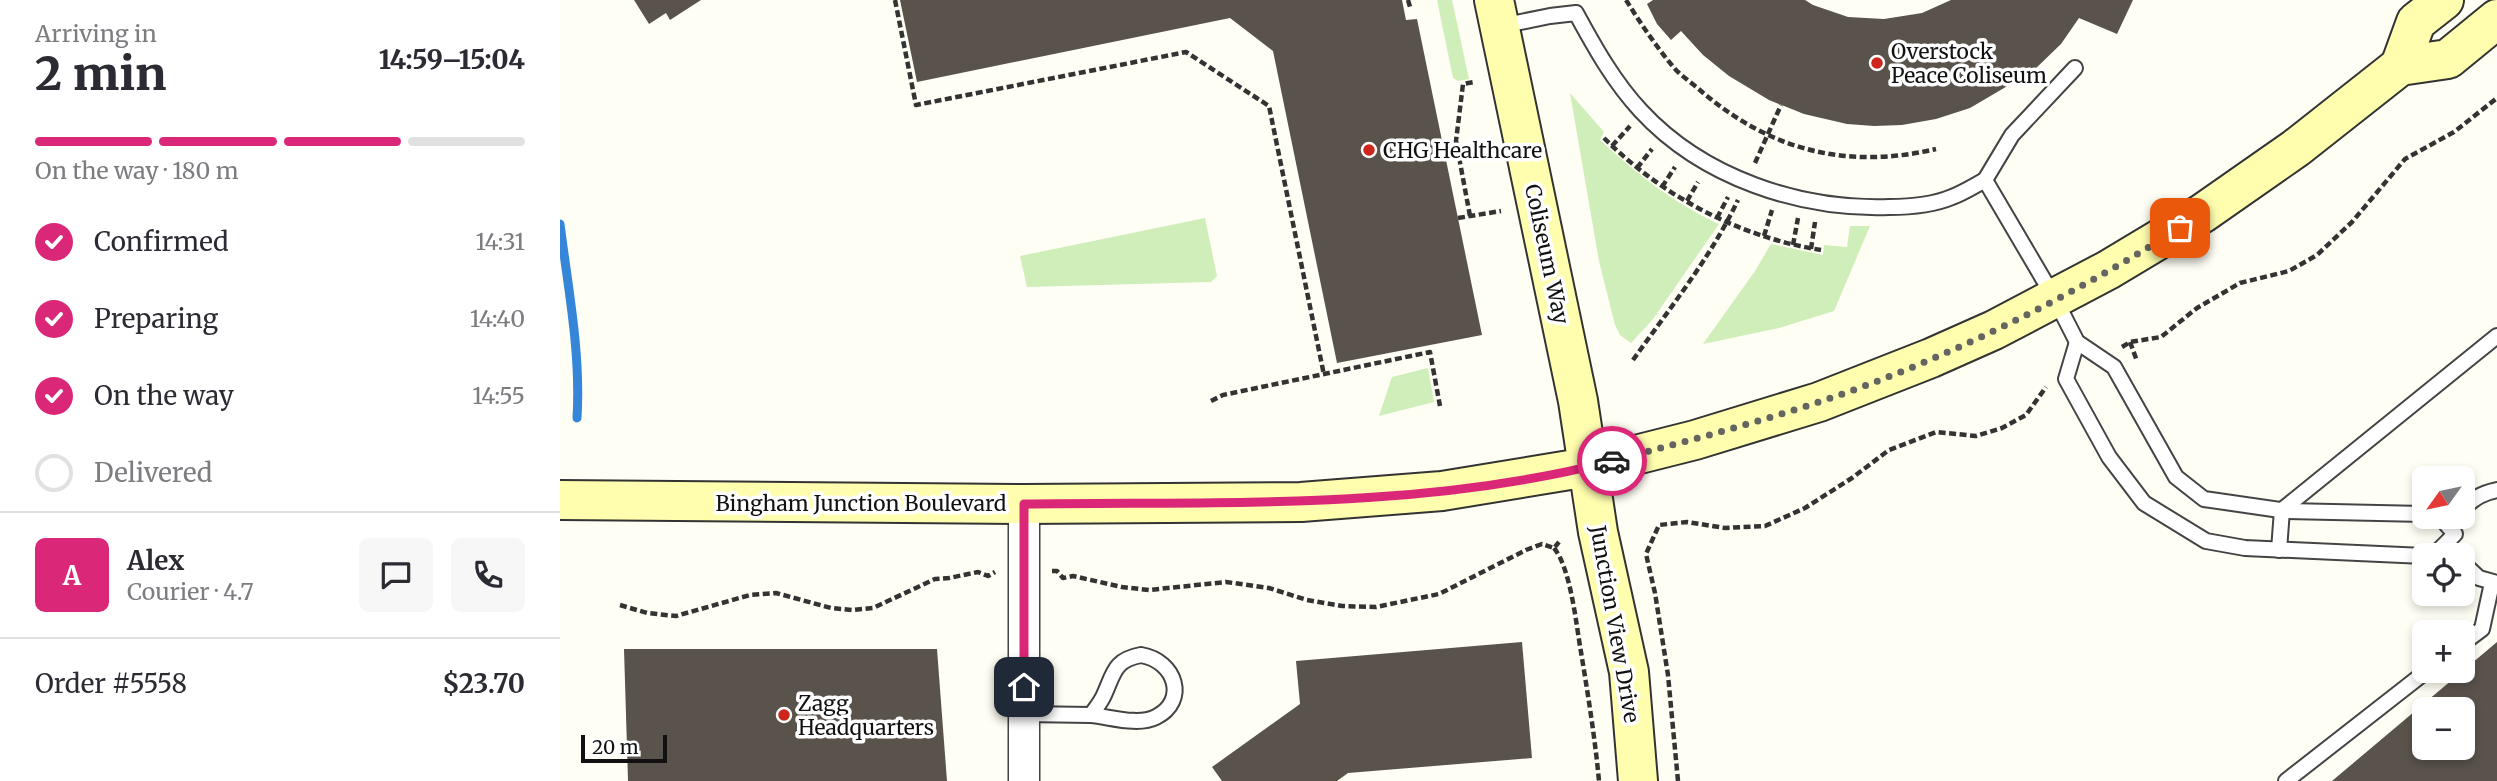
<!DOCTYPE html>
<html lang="en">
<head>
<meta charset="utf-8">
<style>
  :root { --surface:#fff; --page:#f7f7f7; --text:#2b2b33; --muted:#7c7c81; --line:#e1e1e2; --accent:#db2777 }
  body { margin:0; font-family:Merriweather,serif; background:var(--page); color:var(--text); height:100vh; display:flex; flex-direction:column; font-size:26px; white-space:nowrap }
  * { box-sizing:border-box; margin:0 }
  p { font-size:23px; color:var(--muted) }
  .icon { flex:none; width:38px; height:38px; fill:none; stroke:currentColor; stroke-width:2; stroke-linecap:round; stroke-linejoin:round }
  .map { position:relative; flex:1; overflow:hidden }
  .drawer { display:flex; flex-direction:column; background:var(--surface); width:560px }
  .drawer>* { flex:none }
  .needle { width:46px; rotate:237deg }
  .fabs { position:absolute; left:1852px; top:466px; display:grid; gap:14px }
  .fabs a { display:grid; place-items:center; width:63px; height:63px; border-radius:10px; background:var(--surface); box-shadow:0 4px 10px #0003; font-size:35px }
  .scale { position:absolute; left:21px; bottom:18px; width:86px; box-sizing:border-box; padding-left:7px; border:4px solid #111; border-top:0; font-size:19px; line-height:24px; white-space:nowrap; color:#111; -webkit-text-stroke:5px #fff; paint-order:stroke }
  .pin { position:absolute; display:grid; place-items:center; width:60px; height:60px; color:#fff; margin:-30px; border-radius:14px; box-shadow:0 4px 10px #0006 }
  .courier { position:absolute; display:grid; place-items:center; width:70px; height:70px; margin:-35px; border:5px solid #db2777; border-radius:50%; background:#fff; color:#222; box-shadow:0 2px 9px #0007 }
  .summary em { font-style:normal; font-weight:800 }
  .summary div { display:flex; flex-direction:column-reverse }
  .summary { display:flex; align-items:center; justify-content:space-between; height:119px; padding:0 35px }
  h1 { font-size:46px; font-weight:800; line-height:52px }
  .bar { display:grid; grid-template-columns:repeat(4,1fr); gap:10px 7px; align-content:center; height:84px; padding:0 35px }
  .bar i { height:9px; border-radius:5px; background:var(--line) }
  .bar .current { background:var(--accent) }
  .bar p { grid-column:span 4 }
  .line { display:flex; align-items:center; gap:18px; padding:0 35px; border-top:2px solid var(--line) }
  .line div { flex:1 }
  .round { display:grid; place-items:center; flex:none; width:74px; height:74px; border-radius:10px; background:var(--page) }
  ol { padding:0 35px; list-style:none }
  li { display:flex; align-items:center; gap:21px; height:77px }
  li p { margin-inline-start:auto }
  li .icon { padding:7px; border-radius:50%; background:var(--accent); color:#fff; stroke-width:4 }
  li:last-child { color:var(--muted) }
  li i { width:38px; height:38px; border:4px solid var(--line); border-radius:50% }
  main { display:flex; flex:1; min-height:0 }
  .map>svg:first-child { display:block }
  .green { fill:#cfeeb9 }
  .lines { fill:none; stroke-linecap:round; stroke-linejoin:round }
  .stream { stroke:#3586d8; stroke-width:9 }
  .building { fill:#5a534c; fill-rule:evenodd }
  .lane-casing { stroke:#444; stroke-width:18 }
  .street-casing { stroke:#444; stroke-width:33 }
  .secondary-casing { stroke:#333; stroke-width:42 }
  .path { stroke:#333; stroke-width:4.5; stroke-dasharray:7 3.5; stroke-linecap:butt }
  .lane { stroke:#fff; stroke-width:14 }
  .street { stroke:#fff; stroke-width:30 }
  .secondary { stroke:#fffeaf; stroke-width:38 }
  .done { stroke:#646460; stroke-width:7; stroke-dasharray:0 12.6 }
  .route { stroke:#db2777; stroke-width:9 }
  .poi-dot { fill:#ce261c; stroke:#fff; stroke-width:2.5 }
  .labels { text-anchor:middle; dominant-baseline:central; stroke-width:7; stroke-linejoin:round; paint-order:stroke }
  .poi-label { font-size:21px; fill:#111; stroke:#fff; text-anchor:start }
  .street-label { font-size:21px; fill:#111; stroke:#fff }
</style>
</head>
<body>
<main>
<section class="drawer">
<div class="summary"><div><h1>2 min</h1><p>Arriving in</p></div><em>14:59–15:04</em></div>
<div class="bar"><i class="current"></i><i class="current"></i><i class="current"></i><i></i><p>On the way · 180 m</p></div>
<ol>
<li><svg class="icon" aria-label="check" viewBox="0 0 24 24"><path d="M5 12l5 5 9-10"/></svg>Confirmed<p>14:31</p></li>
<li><svg class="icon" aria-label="check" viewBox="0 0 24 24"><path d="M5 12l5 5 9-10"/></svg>Preparing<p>14:40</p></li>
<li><svg class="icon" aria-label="check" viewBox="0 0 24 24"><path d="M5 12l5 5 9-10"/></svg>On the way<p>14:55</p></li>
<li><i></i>Delivered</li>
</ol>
<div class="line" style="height:126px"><b class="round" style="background:var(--accent);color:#fff">A</b><div><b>Alex</b><p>Courier · 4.7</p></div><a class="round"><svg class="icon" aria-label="chat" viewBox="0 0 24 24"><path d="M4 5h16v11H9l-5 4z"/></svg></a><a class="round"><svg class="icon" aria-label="phone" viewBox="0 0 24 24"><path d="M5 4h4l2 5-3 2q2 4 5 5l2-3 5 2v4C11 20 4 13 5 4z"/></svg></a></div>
<div class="line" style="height:91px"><div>Order #5558</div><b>$23.70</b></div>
</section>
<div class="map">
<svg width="1937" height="781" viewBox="0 0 1937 781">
  <rect width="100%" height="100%" fill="#fffef4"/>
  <g class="green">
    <polygon points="877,0 892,0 909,79 898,81 893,78"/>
    <path d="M1010,93L1044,132L1040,140C1077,174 1113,203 1159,224L1093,319L1071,343L1060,335L1055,325L1039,261Z"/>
    <polygon points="645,218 657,276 651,282 467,287 460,256"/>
    <polygon points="1290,226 1310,226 1274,311 1219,328 1143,344 1195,271 1211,244 1263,255 1264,245 1287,247"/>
    <polygon points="868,368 874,402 819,416 832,377"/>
  </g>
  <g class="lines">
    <path class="stream" d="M0,224C8,288 21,353 17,418"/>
  </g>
  <g class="building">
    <polygon points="74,0 141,0 110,20 106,13 89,24"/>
    <polygon points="340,0 842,0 846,20 857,19 922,335 777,363 713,51 670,18 357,82"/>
    <polygon points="1093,0 1245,0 1253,5 1288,17 1324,19 1362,13 1391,0 1573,0 1557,34 1519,18 1501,44 1473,71 1410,108 1376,119 1342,125 1314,126 1287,124 1244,114 1209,100 1169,76 1143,55 1121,31 1111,40 1097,24 1087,4"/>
    <polygon points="962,642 972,758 788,773 777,781 662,781 652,767 740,704 736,661"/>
    <path d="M1937,642V781H1772ZM1864,709H1902V747H1864Z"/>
    <polygon points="64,649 377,649 387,781 68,781"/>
  </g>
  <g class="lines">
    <defs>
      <g id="lane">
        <path d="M941,26L990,16L1016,13C1035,48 1054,82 1081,111C1143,178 1240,210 1329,207C1349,207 1373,205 1392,197C1403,193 1414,186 1425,180L1495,299L1517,342L1554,367L1616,477L1644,499L1727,511L1864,514"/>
        <polyline points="1425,180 1452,135 1515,68"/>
        <polyline points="1517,342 1506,379 1549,457 1584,503 1646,541 1685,548 1864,556"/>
        <path d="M1902,512C1910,499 1922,493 1937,490"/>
        <polyline points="1719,550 1722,510 1937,336"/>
        <polyline points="1874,555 1895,534 1879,516"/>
        <polyline points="1902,562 1919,578 1937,583"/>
        <polyline points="1902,644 1922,629 1932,583"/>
        <path d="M581,655C616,661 628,701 596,717C578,726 551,717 531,715C536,708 541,702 544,695C554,673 554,660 581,655Z"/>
        <polyline points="464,714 531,715"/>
        <polyline points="1726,781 1868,670"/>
      </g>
      <polyline id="street" points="464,504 464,781"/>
      <g id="secondary">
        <polyline points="934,0 1018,401 1038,532 1069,672 1078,781"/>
        <polyline points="1840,66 1856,22 1884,0"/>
        <polyline points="0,500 464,504 741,502 882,491 1028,467 1135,440 1259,402 1371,358 1434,330 1548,270 1643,213 1736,148 1840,66 1888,59 1937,19"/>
      </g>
    </defs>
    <use href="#lane" class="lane-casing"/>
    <use href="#street" class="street-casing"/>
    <use href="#secondary" class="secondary-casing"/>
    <g class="path">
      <polyline points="335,0 356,105 626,52 709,106 764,375"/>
      <polyline points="848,0 850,7"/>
      <path d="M1066,0C1081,24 1097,48 1116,70C1123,77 1133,84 1141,91C1210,150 1286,170 1376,149"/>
      <path d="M1044,138C1102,196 1179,237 1261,250"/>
      <polyline points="1052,146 1070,126"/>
      <polyline points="1195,163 1221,105"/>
      <polyline points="1077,168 1092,149"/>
      <polyline points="1102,187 1115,167"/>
      <polyline points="1127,201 1138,182"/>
      <polyline points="910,216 896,141 903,84 914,82"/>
      <polyline points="898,218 941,211"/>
      <polyline points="1157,218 1168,197"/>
      <polyline points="1204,236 1212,210"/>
      <polyline points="1233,245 1238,218"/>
      <polyline points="1251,249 1255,222"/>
      <polyline points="1570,342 1577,361"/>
      <polyline points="1562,347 1570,342 1601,337 1637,308 1680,283 1729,271 1757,255 1792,222 1845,159 1894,132 1937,98"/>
      <path d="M1073,360C1110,308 1151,257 1178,200"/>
      <polyline points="651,401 663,395 870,352 880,406"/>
      <path d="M994,548C1011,569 1016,624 1021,652C1028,695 1035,738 1039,781"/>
      <polyline points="492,571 497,571 503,578 513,576 562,587 589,590 666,582 709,588 747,600 782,606 816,607 879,594 966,550 982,544 994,548 999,542"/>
      <polyline points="60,605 87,613 116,616 190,595 216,593 271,608 292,610 313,608 375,579 389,578 418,572 428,576 435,572"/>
      <polyline points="1118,781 1108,675 1095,593 1086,554 1099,525 1127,522 1165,528 1205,526 1245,508 1292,478 1329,450 1376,432 1416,436 1442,428 1466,415 1486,387"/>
    </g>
    <use href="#lane" class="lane"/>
    <use href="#street" class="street"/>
    <use href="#secondary" class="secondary"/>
  </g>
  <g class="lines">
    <path class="done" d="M1052,461C1120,443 1189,425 1256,403C1383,361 1507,299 1620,228"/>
    <path class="route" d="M464,687V504C660,501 860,511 1052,461"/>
  </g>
  <g class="poi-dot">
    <circle cx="1317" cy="63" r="7"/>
    <circle cx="809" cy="150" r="7"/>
    <circle cx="224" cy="715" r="7"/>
  </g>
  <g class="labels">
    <g class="poi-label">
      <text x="1331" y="51">Overstock<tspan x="1331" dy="24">Peace Coliseum</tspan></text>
      <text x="823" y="150">CHG Healthcare</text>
      <text x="238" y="703">Zagg<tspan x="238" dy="24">Headquarters</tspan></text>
    </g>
    <g class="street-label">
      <text transform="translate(987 254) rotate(78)">Coliseum Way</text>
      <text x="301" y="503">Bingham Junction Boulevard</text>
      <text transform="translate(1055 624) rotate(80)">Junction View Drive</text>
    </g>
  </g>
</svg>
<div class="fabs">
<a><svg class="needle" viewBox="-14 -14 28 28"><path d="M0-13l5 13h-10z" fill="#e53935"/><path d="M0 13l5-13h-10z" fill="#7c7c81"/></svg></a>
<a><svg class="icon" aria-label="locate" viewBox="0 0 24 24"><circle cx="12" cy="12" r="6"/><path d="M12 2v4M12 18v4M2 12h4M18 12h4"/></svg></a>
<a>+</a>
<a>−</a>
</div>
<div class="scale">20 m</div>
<div class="pin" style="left:1620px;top:228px;background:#ea580c"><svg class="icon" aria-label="bag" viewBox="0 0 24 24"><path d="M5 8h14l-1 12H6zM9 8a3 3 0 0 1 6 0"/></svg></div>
<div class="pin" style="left:464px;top:687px;background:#1f2937"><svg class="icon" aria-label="home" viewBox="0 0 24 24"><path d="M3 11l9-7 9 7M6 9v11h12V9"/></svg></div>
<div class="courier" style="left:1052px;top:461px"><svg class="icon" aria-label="car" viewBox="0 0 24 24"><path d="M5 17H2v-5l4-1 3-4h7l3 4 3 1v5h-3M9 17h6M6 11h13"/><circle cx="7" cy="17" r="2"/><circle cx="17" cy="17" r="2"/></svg></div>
</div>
</main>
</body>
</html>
